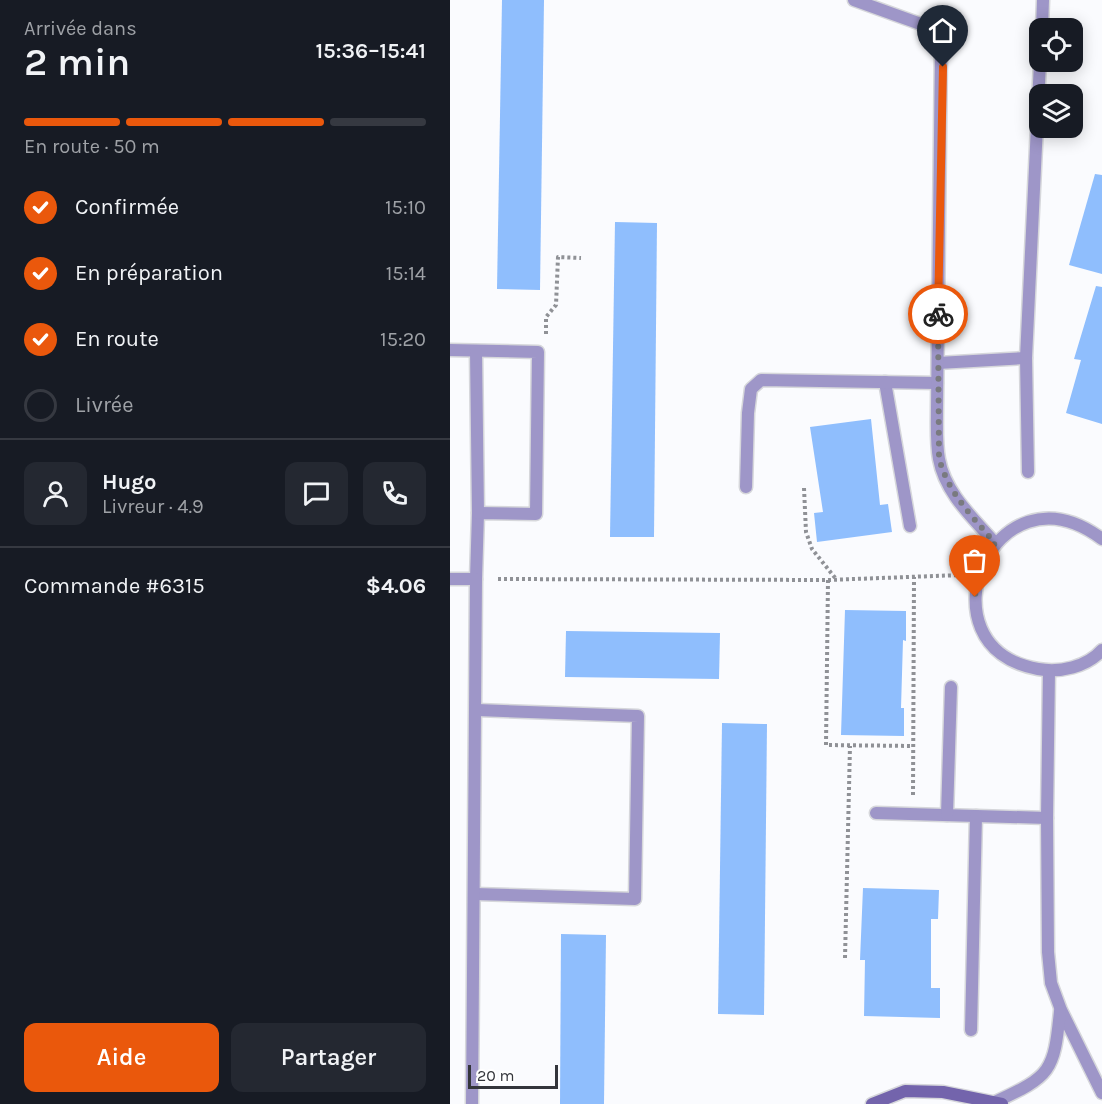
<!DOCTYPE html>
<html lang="fr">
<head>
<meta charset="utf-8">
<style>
  :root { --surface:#171b24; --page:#242831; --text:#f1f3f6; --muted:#9ea1a6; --line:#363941; --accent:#ea580c }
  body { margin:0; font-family:Karla,sans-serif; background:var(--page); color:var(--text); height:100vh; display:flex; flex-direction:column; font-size:22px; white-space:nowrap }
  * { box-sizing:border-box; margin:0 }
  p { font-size:20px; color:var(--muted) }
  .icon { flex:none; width:33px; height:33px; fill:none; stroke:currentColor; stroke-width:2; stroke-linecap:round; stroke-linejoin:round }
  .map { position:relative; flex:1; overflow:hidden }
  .side { display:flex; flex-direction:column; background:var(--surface); width:450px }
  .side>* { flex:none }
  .tools { position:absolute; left:579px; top:18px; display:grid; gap:12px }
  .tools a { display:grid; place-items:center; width:54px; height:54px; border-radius:12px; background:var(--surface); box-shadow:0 3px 15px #0003; font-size:30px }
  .scale { position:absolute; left:18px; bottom:15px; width:90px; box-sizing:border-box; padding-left:6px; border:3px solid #33353b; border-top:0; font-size:16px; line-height:21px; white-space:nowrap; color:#33353b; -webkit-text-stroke:4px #fff; paint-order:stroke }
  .pin { position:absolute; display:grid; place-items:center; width:51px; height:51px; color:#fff; margin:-62px -26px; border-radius:50% 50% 50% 0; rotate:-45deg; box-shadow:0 0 6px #0007 }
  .pin .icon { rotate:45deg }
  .courier { position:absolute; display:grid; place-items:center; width:60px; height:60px; margin:-30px; border:4px solid #ea580c; border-radius:50%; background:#fff; color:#222; box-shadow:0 2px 8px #0007 }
  .overview em { font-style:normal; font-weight:600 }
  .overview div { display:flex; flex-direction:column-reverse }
  .overview { display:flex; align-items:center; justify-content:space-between; height:102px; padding:0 24px }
  h1 { font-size:39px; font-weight:600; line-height:45px }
  .bar { display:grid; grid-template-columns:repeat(4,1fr); gap:9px 6px; align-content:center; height:72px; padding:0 24px }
  .bar i { height:8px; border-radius:4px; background:var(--line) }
  .bar .on { background:var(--accent) }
  .bar p { grid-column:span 4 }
  .line { display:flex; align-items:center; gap:15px; padding:0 24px; border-top:2px solid var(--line) }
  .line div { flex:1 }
  .round { display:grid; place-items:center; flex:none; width:63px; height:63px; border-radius:12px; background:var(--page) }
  ol { padding:0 24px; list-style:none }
  li { display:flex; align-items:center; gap:18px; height:66px }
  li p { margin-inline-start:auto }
  li .icon { padding:6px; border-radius:50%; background:var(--accent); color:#fff; stroke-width:4 }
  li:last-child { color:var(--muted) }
  li i { width:33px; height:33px; border:3px solid var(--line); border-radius:50% }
  .button { display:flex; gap:12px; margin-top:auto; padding:12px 24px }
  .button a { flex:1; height:69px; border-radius:12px; background:var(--accent); color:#fff; font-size:24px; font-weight:600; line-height:69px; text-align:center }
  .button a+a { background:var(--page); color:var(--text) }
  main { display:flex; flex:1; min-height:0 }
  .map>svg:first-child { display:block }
  .building { fill:#8fbefd }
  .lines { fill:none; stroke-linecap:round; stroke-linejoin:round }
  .lane-casing { stroke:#d6d7db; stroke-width:15 }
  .street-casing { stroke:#d6d7db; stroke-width:15 }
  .secondary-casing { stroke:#d6d7db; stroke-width:15 }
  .path { stroke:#8f9196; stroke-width:4; stroke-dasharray:3 3; stroke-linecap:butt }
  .lane { stroke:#9e96c8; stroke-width:12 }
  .street { stroke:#9e96c8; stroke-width:12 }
  .secondary { stroke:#7364ac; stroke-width:12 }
  .done { stroke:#797a7f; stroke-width:6; stroke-dasharray:0 10.8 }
  .route { stroke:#ea580c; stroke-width:8 }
</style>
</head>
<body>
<main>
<section class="side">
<div class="overview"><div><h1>2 min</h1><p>Arrivée dans</p></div><em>15:36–15:41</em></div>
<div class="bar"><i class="on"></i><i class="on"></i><i class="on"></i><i></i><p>En route · 50 m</p></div>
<ol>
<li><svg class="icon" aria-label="check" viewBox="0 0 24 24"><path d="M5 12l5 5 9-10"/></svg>Confirmée<p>15:10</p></li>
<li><svg class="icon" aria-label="check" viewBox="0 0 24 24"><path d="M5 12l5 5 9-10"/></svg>En préparation<p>15:14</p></li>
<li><svg class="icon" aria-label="check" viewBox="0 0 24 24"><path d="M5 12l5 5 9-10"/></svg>En route<p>15:20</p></li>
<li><i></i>Livrée</li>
</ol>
<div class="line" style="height:108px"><a class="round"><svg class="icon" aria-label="person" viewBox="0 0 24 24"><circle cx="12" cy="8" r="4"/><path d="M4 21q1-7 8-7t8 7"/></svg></a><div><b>Hugo</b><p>Livreur · 4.9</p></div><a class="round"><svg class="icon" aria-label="chat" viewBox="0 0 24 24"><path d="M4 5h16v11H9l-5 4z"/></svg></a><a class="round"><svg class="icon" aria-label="phone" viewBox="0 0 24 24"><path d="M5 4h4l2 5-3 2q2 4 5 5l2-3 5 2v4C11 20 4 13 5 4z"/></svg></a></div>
<div class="line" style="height:78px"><div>Commande #6315</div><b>$4.06</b></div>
<div class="button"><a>Aide</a><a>Partager</a></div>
</section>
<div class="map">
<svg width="652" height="1104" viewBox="0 0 652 1104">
  <rect width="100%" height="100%" fill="#fafbfe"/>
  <g class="building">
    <polygon points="52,0 94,0 90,290 47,289"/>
    <polygon points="645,174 652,175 652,274 619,265"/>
    <polygon points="165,222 207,223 204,537 160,537"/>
    <polygon points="646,286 652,287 652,424 616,413 631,360 624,359"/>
    <polygon points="421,419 430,505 438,504 442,532 367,542 364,513 373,512 360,427"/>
    <polygon points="395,610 456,611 456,641 453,640 451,708 454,708 454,736 391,735"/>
    <polygon points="116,631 270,633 269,679 115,677"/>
    <polygon points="272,723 317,724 314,1015 268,1014"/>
    <polygon points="413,888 489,890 488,919 481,919 481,988 490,988 490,1018 414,1016 415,960 410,960"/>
    <polygon points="111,934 156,935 154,1104 110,1104"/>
  </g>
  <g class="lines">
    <defs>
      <g id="lane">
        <polyline points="592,28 593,0"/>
        <polyline points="0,350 88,352 86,514 28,513 26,579"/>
        <polyline points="26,351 28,513"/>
        <polyline points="488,363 576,358"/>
        <polyline points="435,382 460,526"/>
        <polyline points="578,472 576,358 590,62"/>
        <polyline points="296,487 298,413 301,389 311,380 487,383"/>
        <polyline points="426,813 597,818"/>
        <polyline points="497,815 501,687"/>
        <polyline points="25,894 185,899 188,716 27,710"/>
        <polyline points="521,1030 526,816"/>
      </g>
      <g id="street">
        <path d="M404,0L479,27L487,35L491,45L487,408C487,424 486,443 489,459C495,493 523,518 545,543"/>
        <path d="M652,539C542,457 466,648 588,669C610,673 637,667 652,650"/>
        <polyline points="0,579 26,579 22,1104"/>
        <polyline points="599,671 597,818 598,952 601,983 611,1010 652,1093"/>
        <path d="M545,1102C601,1076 604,1072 610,1011"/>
      </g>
      <polyline id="secondary" points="422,1104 455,1091 493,1092 552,1104"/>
    </defs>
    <use href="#lane" class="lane-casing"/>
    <use href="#street" class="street-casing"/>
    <use href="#secondary" class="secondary-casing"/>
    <g class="path">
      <polyline points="96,334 96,317 106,305 108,257 131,258"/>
      <polyline points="354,488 356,532 362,549 386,579"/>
      <polyline points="48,579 378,580 511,575"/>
      <polyline points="378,580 376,745 463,746"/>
      <polyline points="463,795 464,577"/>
      <polyline points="395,958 400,746"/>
    </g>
    <use href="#lane" class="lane"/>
    <use href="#street" class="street"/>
    <use href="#secondary" class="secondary"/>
  </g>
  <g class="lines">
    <path class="done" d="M488,314L489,458C498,493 522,516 545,543L527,574L525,597"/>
    <polyline class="route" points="488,314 493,67"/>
  </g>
</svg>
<div class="tools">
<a><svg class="icon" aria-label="locate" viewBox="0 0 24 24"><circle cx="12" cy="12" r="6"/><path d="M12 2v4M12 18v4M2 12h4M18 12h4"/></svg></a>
<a><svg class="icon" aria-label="layers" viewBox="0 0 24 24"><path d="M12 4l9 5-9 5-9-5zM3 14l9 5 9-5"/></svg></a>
</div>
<div class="scale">20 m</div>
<div class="pin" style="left:525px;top:597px;background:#ea580c"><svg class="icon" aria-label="bag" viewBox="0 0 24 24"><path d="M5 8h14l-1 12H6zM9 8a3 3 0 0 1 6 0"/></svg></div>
<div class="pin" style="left:493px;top:67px;background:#1f2937"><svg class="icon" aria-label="home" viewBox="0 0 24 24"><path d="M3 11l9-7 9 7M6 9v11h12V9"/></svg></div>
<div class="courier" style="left:488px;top:314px"><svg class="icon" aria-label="bike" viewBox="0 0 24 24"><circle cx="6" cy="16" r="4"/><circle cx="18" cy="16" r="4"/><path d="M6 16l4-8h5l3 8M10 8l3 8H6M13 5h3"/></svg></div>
</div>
</main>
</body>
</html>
